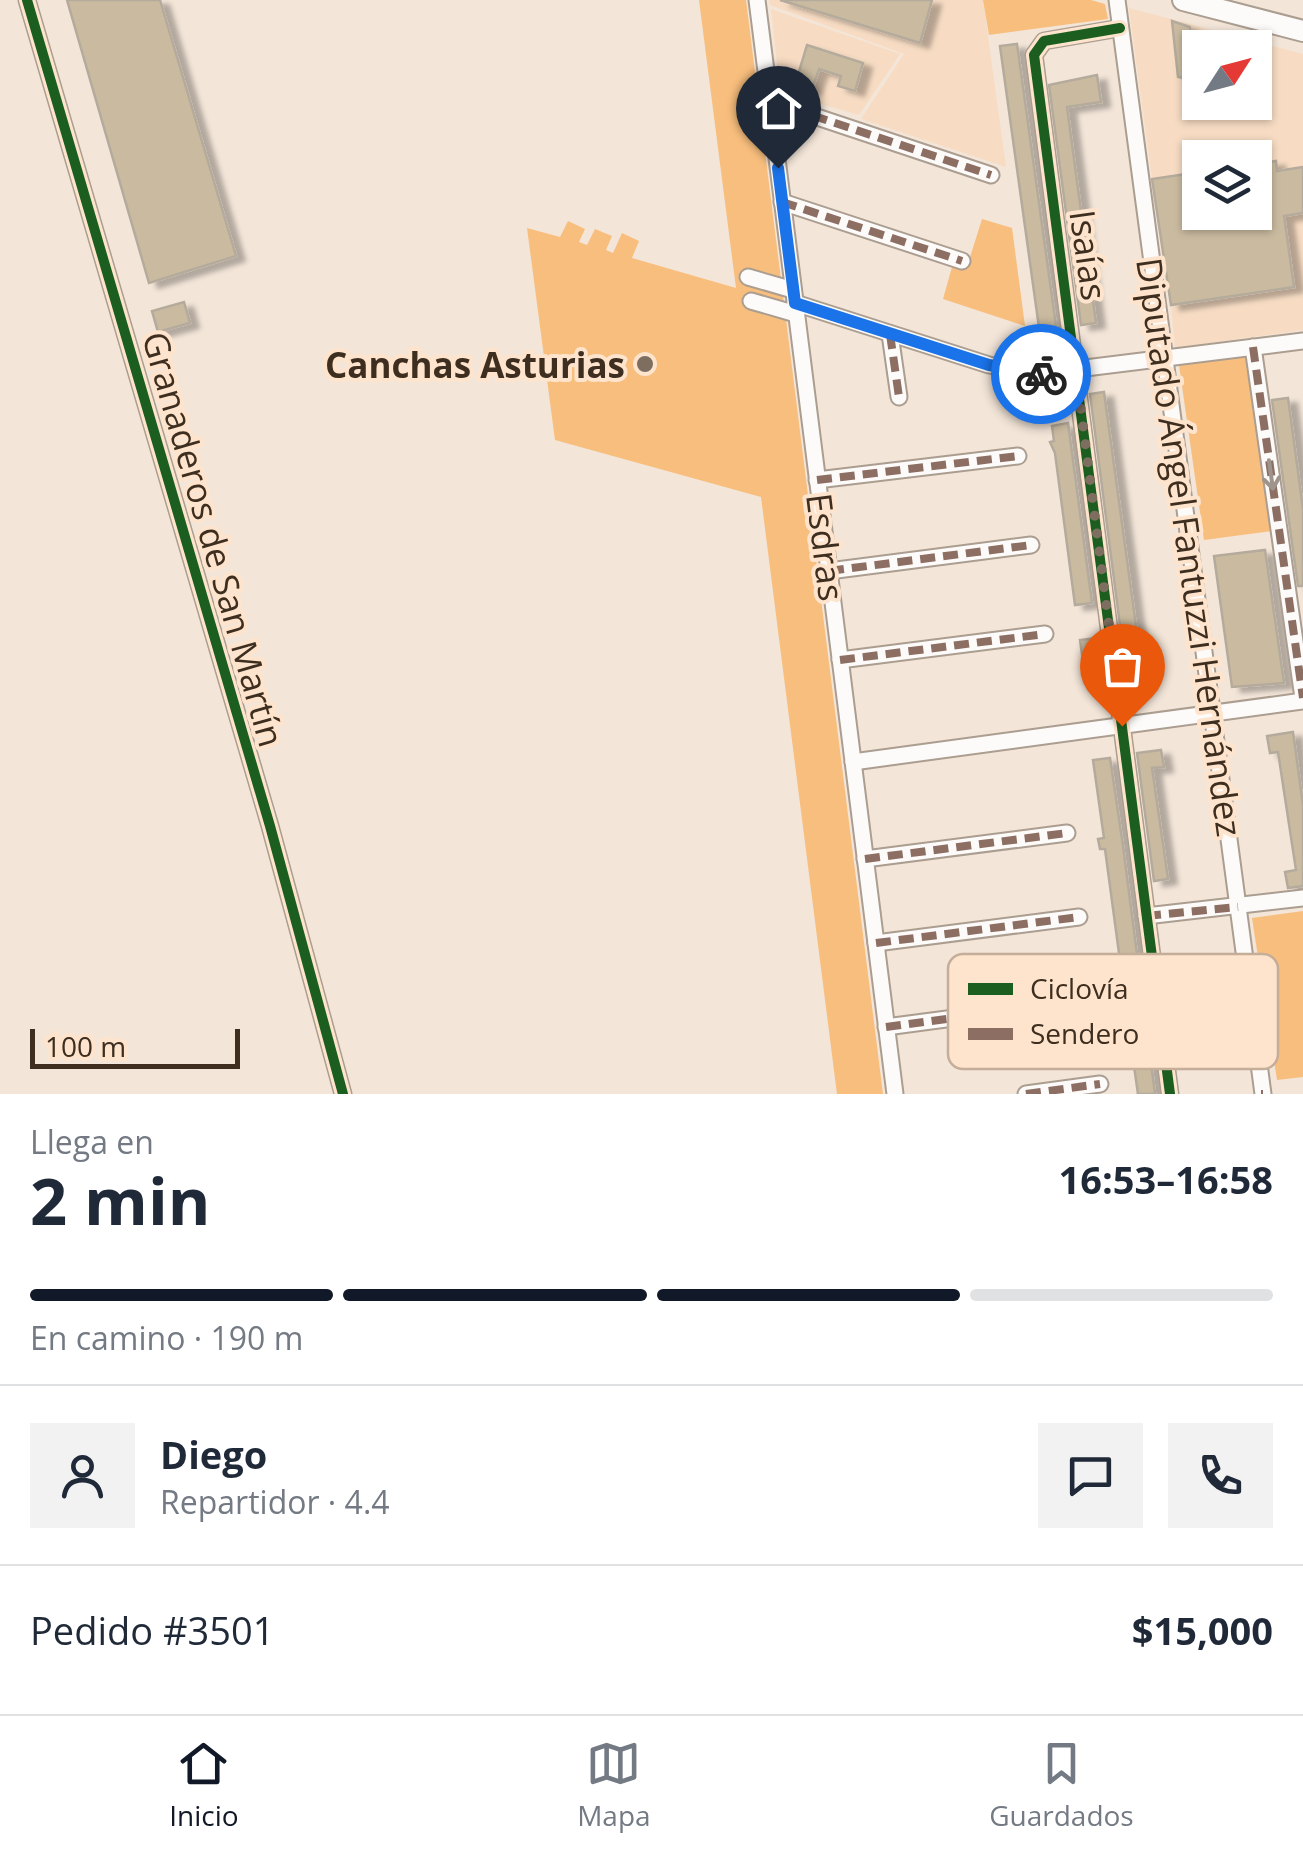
<!DOCTYPE html>
<html lang="es">
<head>
<meta charset="utf-8">
<style>
  :root { --surface:#fff; --page:#f2f2f3; --text:#1f2937; --muted:#747a83; --line:#e0e1e3; --accent:#111827 }
  body { margin:0; font-family:"Open Sans",sans-serif; background:var(--page); color:var(--text); height:100vh; display:flex; flex-direction:column; font-size:38px; white-space:nowrap }
  * { box-sizing:border-box; margin:0 }
  p { font-size:32px; color:var(--muted) }
  .icon { flex:none; width:55px; height:55px; fill:none; stroke:currentColor; stroke-width:2; stroke-linecap:round; stroke-linejoin:round }
  .map { position:relative; height:1094px; overflow:hidden }
  .drawer { display:flex; flex-direction:column; background:var(--surface); flex:1 }
  .drawer>* { flex:none }
  .needle { width:65px; rotate:54deg }
  .fabs { position:absolute; left:1182px; top:30px; display:grid; gap:20px }
  .fabs a { display:grid; place-items:center; width:90px; height:90px; border-radius:0px; background:var(--surface); box-shadow:0 2px 8px #0004; font-size:50px }
  .scale { position:absolute; left:30px; bottom:25px; width:210px; box-sizing:border-box; padding-left:10px; border:5px solid #3e2e1f; border-top:0; font-size:28px; line-height:35px; white-space:nowrap; color:#3e2e1f; -webkit-text-stroke:8px #fee4cd; paint-order:stroke }
  .pin { position:absolute; display:grid; place-items:center; width:85px; height:85px; color:#fff; margin:-102px -42px; border-radius:50% 50% 50% 0; rotate:-45deg; box-shadow:0 0 10px #0007 }
  .pin .icon { rotate:45deg }
  .courier { position:absolute; display:grid; place-items:center; width:100px; height:100px; margin:-50px; border:8px solid #1a73e8; border-radius:50%; background:#fff; color:#222; box-shadow:0 2px 12px #0007 }
  .overview em { font-style:normal; font-weight:700 }
  .overview div { display:flex; flex-direction:column-reverse }
  .overview { display:flex; align-items:center; justify-content:space-between; height:170px; padding:0 30px }
  h1 { font-size:65px; font-weight:700; line-height:75px }
  .bar { display:grid; grid-template-columns:repeat(4,1fr); gap:15px 10px; align-content:center; height:120px; padding:0 30px }
  .bar i { height:12px; border-radius:8px; background:var(--line) }
  .bar .on { background:var(--accent) }
  .bar p { grid-column:span 4 }
  .line { display:flex; align-items:center; gap:25px; padding:0 30px; border-top:2px solid var(--line) }
  .line div { flex:1 }
  .round { display:grid; place-items:center; flex:none; width:105px; height:105px; border-radius:0px; background:var(--page) }
  .tab-bar { display:flex; justify-content:space-around; align-items:center; height:140px; border-top:2px solid var(--line); background:var(--surface); font-size:28px; color:var(--muted) }
  .tab-bar a { display:grid; justify-items:center; gap:5px }
  .tab-bar .on { color:var(--accent) }
  .map>svg:first-child { display:block }
  .built { fill:#f7dcc3; fill-rule:evenodd }
  .green { fill:#f8be7d }
  .building { fill:#cabba0; stroke:#b5ab9c; stroke-width:2.5; filter:url(#shadow) }
  .lines { fill:none; stroke-linecap:round; stroke-linejoin:round }
  .street-casing { stroke:#ab9e91; stroke-width:19 }
  .secondary-casing { stroke:#ab9e91; stroke-width:24 }
  .street { stroke:#fdfbf9; stroke-width:15 }
  .secondary { stroke:#fdfbf9; stroke-width:20 }
  .quiet { stroke:#8d6e63; stroke-width:8; stroke-dasharray:15 8; stroke-linecap:butt }
  .cycleway-casing { stroke:#fee4cd; stroke-width:16 }
  .cycleway { stroke:#1b5e20; stroke-width:10 }
  .oneway { stroke:#9e948c }
  .done { stroke:#7d6e60; stroke-width:10; stroke-dasharray:0 18 }
  .route { stroke:#1a73e8; stroke-width:12 }
  .poi-dot { fill:#7d6e60; stroke:#fee4cd; stroke-width:4 }
  .labels { text-anchor:middle; dominant-baseline:central; stroke-width:8; stroke-linejoin:round; paint-order:stroke }
  .street-label { font-size:35px; fill:#3e2e1f; stroke:#fee4cd }
  .poi-label { font-size:35px; font-weight:bold; fill:#3e2e1f; stroke:#fee4cd; text-anchor:end }
  .key { fill:#fee4cd; stroke:#c4ad99; stroke-width:2.5 }
  .key-label { font-size:28px; fill:#3e2e1f }
</style>
</head>
<body>
<div class="map">
<svg width="1303" height="1094" viewBox="0 0 1303 1094">
  <defs>
    <filter id="shadow"><feDropShadow dx="9" dy="5" stdDeviation="2.5" flood-color="#0004"/></filter>
  </defs>
  <rect width="100%" height="100%" fill="#f3e5d8"/>
  <g class="built">
    <polygon points="769,0 983,0 1006,167 861,119 904,54 770,5"/>
    <path d="M1129,8L1303,54V330L1175,348L1171,305L1294,287L1276,161L1255,164V158H1200V172L1152,179ZM1200,48H1255V102H1200Z"/>
    <polygon points="771,9 900,54 859,115 780,92"/>
  </g>
  <g class="green">
    <polygon points="699,0 746,0 883,1094 837,1094 761,497 555,440 527,228 560,237 568,221 585,229 579,242 587,245 595,229 612,236 606,250 613,253 622,233 639,241 632,258 736,288"/>
    <polygon points="983,0 1091,0 1105,4 1108,19 989,35"/>
    <polygon points="982,219 1012,228 1025,326 943,299 952,267 966,270"/>
    <polygon points="1247,355 1272,531 1204,540 1179,365"/>
    <polygon points="1303,911 1303,1077 1277,1080 1252,918"/>
  </g>
  <g class="building">
    <polygon points="67,0 160,0 236,256 149,283"/>
    <polygon points="780,0 932,0 920,43"/>
    <polygon points="1172,21 1190,27 1198,81 1178,77"/>
    <polygon points="1017,44 1057,333 1040,335 1000,46"/>
    <polygon points="807,45 863,63 855,91 838,86 841,76 819,69 812,90 795,85"/>
    <polygon points="1097,75 1101,102 1067,107 1096,323 1081,325 1049,85"/>
    <polygon points="1276,161 1277,171 1303,167 1303,213 1284,216 1294,287 1171,305 1152,179 1200,172 1200,212 1255,212 1255,164"/>
    <polygon points="184,302 190,323 158,332 152,311"/>
    <polygon points="1104,392 1142,670 1126,672 1090,394"/>
    <polygon points="1288,398 1303,509 1303,586 1298,586 1272,400"/>
    <polygon points="1068,423 1092,603 1075,605 1055,453 1050,442 1054,441 1052,426"/>
    <polygon points="1265,550 1284,683 1232,687 1214,556"/>
    <polygon points="1097,638 1103,681 1086,683 1080,640"/>
    <polygon points="1293,732 1303,805 1303,886 1288,888 1285,872 1296,870 1278,752 1270,753 1267,736"/>
    <polygon points="1161,750 1164,767 1152,768 1168,879 1154,881 1137,753"/>
    <polygon points="1110,758 1123,846 1155,1094 1138,1094 1124,996 1120,996 1116,969 1121,968 1105,849 1100,849 1098,839 1104,838 1093,760"/>
  </g>
  <g class="lines">
    <defs>
      <g id="street">
        <polyline points="27,0 270,826 343,1094"/>
        <polyline points="757,0 895,1094"/>
        <polyline points="1117,0 1263,1094"/>
        <polyline points="1120,28 1044,41 1034,55 1170,1094"/>
        <polyline points="769,101 991,175"/>
        <polyline points="782,202 962,261"/>
        <polyline points="748,277 793,290"/>
        <polyline points="751,301 796,314"/>
        <polyline points="795,303 989,365 1037,374 1303,341"/>
        <polyline points="890,334 899,397"/>
        <polyline points="1253,347 1303,698"/>
        <polyline points="817,480 1018,456"/>
        <polyline points="829,571 1031,545"/>
        <polyline points="840,660 1045,634"/>
        <polyline points="853,762 1303,701"/>
        <polyline points="865,859 1067,833"/>
        <polyline points="1146,916 1303,898"/>
        <polyline points="876,943 1079,917"/>
        <polyline points="886,1027 1090,1000"/>
        <polyline points="1026,1094 1100,1084"/>
      </g>
      <polyline id="secondary" points="1183,0 1303,31"/>
    </defs>
    <use href="#street" class="street-casing"/>
    <use href="#secondary" class="secondary-casing"/>
    <use href="#street" class="street"/>
    <use href="#secondary" class="secondary"/>
    <g class="quiet">
      <polyline points="769,101 991,175"/>
      <polyline points="782,202 962,261"/>
      <polyline points="890,334 899,397"/>
      <polyline points="1253,347 1303,698"/>
      <polyline points="817,480 1018,456"/>
      <polyline points="829,571 1031,545"/>
      <polyline points="840,660 1045,634"/>
      <polyline points="865,859 1067,833"/>
      <polyline points="1146,916 1238,907"/>
      <polyline points="876,943 1079,917"/>
      <polyline points="886,1027 1090,1000"/>
      <polyline points="1026,1094 1100,1084"/>
      <polyline points="1261,1094 1263,1094"/>
    </g>
    <defs>
      <g id="cycleway">
        <polyline points="27,0 270,826 343,1094"/>
        <polyline points="1120,28 1044,41 1034,55 1170,1094"/>
      </g>
    </defs>
    <use href="#cycleway" class="cycleway-casing"/>
    <use href="#cycleway" class="cycleway"/>
  </g>
  <defs><path id="oneway-shaft" d="M-6 0H5M1.5-3L5.5 0L1.5 3" fill="none" stroke-width="1.6" stroke-linecap="round" stroke-linejoin="round" transform="scale(2.5)"/></defs>
  <use class="oneway" href="#oneway-shaft" transform="translate(1271 475) rotate(82)"/>
  <g class="lines">
    <polyline class="done" points="1041,374 1076,372 1122,726"/>
    <polyline class="route" points="778,168 795,303 989,365 1041,374"/>
  </g>
  <circle class="poi-dot" cx="645" cy="364" r="10"/>
  <g class="labels">
    <g class="street-label">
      <text transform="translate(1089 255) rotate(82)">Isaías</text>
      <text transform="translate(214 539) rotate(74)">Granaderos de San Martín</text>
      <text transform="translate(826 547) rotate(83)">Esdras</text>
      <text transform="translate(1190 547) rotate(82)">Diputado Ángel Fantuzzi Hernández</text>
    </g>
    <g class="poi-label">
      <text x="625" y="364">Canchas Asturias</text>
    </g>
  </g>
  <rect x="948" y="954" width="330" height="115" rx="15" class="key"/>
  <rect x="968" y="983" width="45" height="12" fill="#1b5e20"/>
  <rect x="968" y="1028" width="45" height="12" fill="#8d6e63"/>
  <g class="key-label">
    <text x="1030" y="999">Ciclovía</text>
    <text x="1030" y="1044">Sendero</text>
  </g>
</svg>
<div class="fabs">
<a><svg class="needle" viewBox="-14 -14 28 28"><path d="M0-13l5 13h-10z" fill="#e53935"/><path d="M0 13l5-13h-10z" fill="#747a83"/></svg></a>
<a><svg class="icon" aria-label="layers" viewBox="0 0 24 24"><path d="M12 4l9 5-9 5-9-5zM3 14l9 5 9-5"/></svg></a>
</div>
<div class="scale">100 m</div>
<div class="pin" style="left:1122px;top:726px;background:#ea580c"><svg class="icon" aria-label="bag" viewBox="0 0 24 24"><path d="M5 8h14l-1 12H6zM9 8a3 3 0 0 1 6 0"/></svg></div>
<div class="pin" style="left:778px;top:168px;background:#1f2937"><svg class="icon" aria-label="home" viewBox="0 0 24 24"><path d="M3 11l9-7 9 7M6 9v11h12V9"/></svg></div>
<div class="courier" style="left:1041px;top:374px"><svg class="icon" aria-label="bike" viewBox="0 0 24 24"><circle cx="6" cy="16" r="4"/><circle cx="18" cy="16" r="4"/><path d="M6 16l4-8h5l3 8M10 8l3 8H6M13 5h3"/></svg></div>
</div>
<section class="drawer">
<div class="overview"><div><h1>2 min</h1><p>Llega en</p></div><em>16:53–16:58</em></div>
<div class="bar"><i class="on"></i><i class="on"></i><i class="on"></i><i></i><p>En camino · 190 m</p></div>
<div class="line" style="height:180px"><a class="round"><svg class="icon" aria-label="person" viewBox="0 0 24 24"><circle cx="12" cy="8" r="4"/><path d="M4 21q1-7 8-7t8 7"/></svg></a><div><b>Diego</b><p>Repartidor · 4.4</p></div><a class="round"><svg class="icon" aria-label="chat" viewBox="0 0 24 24"><path d="M4 5h16v11H9l-5 4z"/></svg></a><a class="round"><svg class="icon" aria-label="phone" viewBox="0 0 24 24"><path d="M5 4h4l2 5-3 2q2 4 5 5l2-3 5 2v4C11 20 4 13 5 4z"/></svg></a></div>
<div class="line" style="height:130px"><div>Pedido #3501</div><b>$15,000</b></div>
</section>
<nav class="tab-bar">
<a class="on"><svg class="icon" aria-label="home" viewBox="0 0 24 24"><path d="M3 11l9-7 9 7M6 9v11h12V9"/></svg>Inicio</a>
<a><svg class="icon" aria-label="map" viewBox="0 0 24 24"><path d="M3 6l6-2 6 2 6-2v14l-6 2-6-2-6 2zM9 4v14M15 6v14"/></svg>Mapa</a>
<a><svg class="icon" aria-label="saved" viewBox="0 0 24 24"><path d="M7 4h10v16l-5-4-5 4z"/></svg>Guardados</a>
</nav>
</body>
</html>
